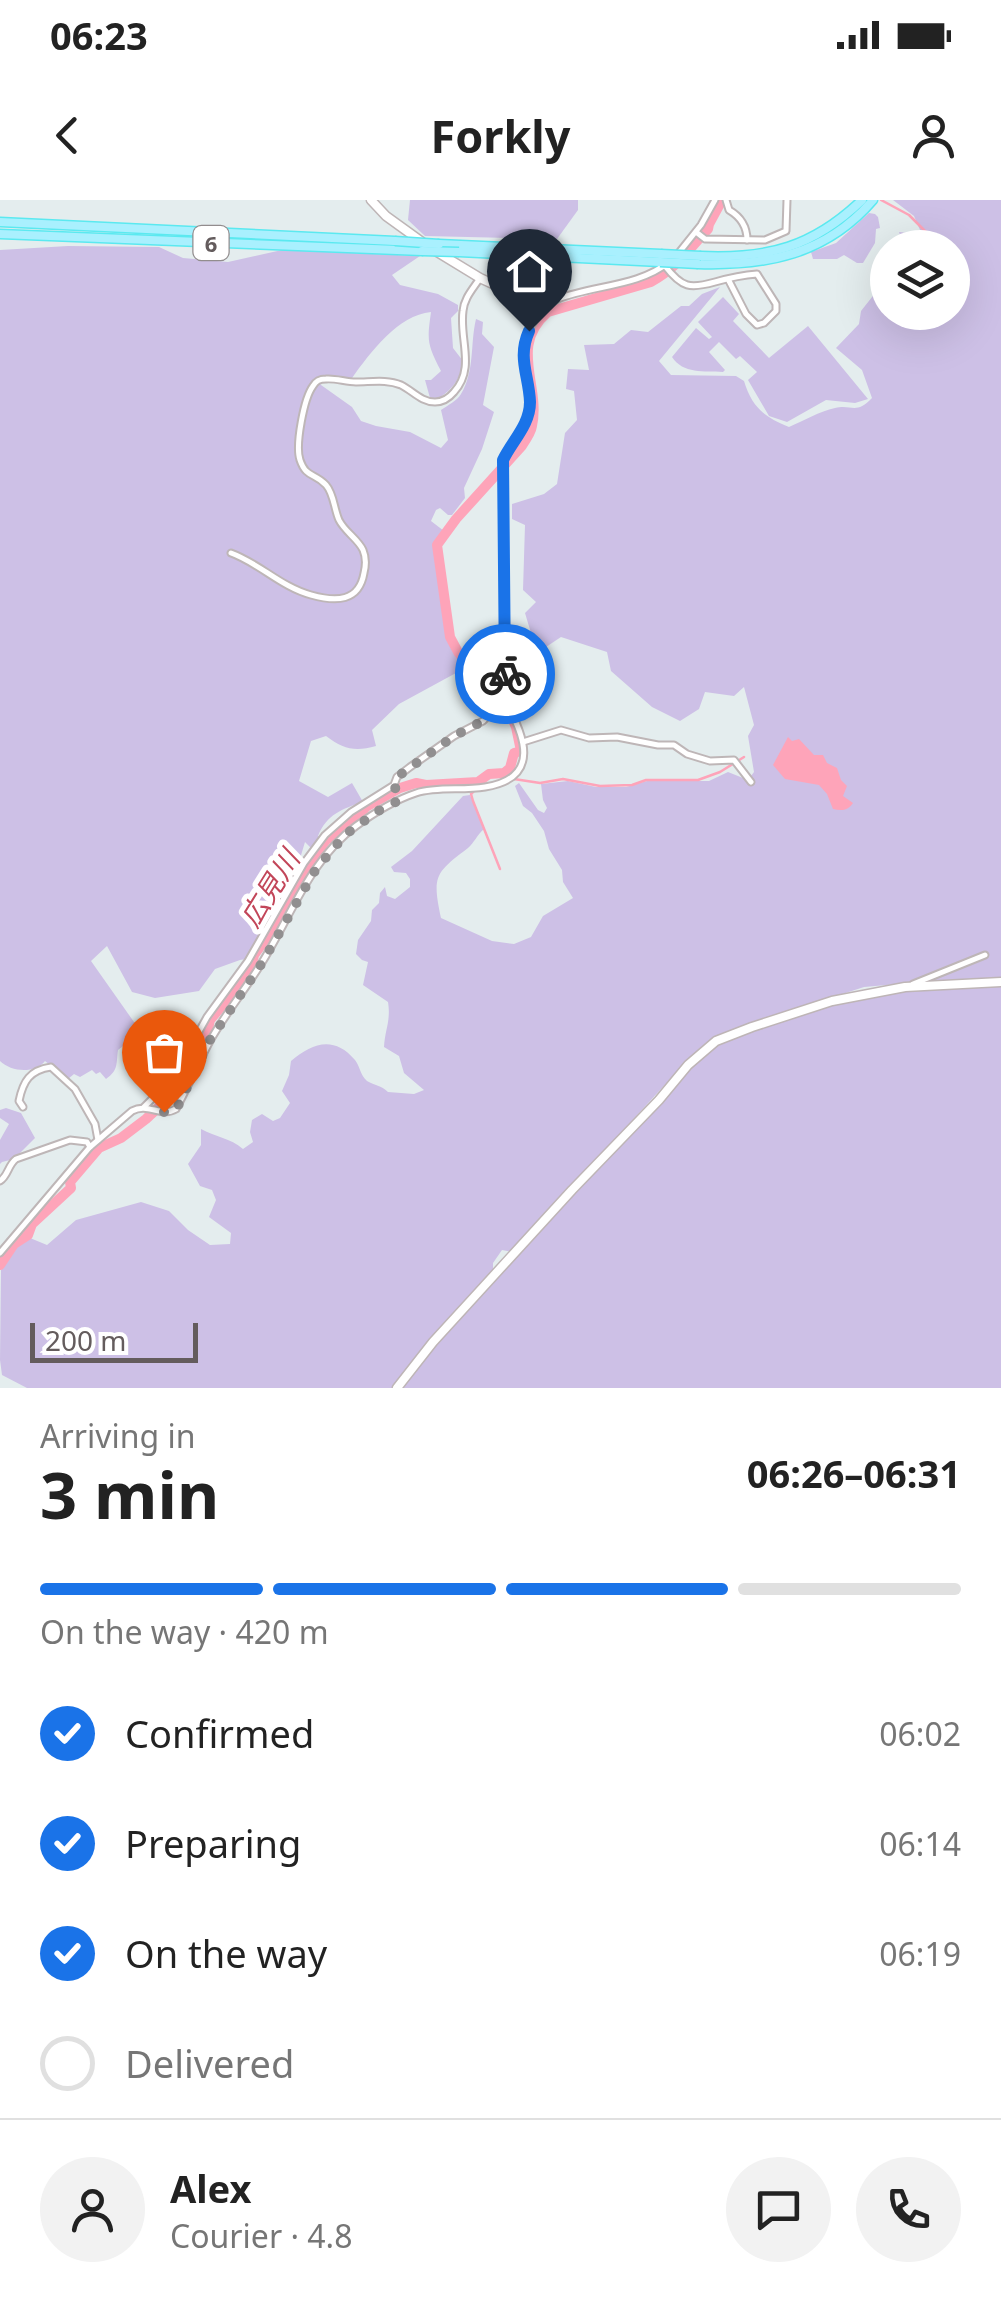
<!DOCTYPE html>
<html lang="en">
<head>
<meta charset="utf-8">
<style>
  :root { --surface:#fff; --page:#f2f2f2; --text:#222; --muted:#767676; --line:#e0e0e0; --accent:#1a73e8 }
  body { margin:0; font-family:"Noto Sans","Noto Sans JP",sans-serif; background:var(--page); color:var(--text); height:100vh; display:flex; flex-direction:column; font-size:38px; white-space:nowrap }
  * { box-sizing:border-box; margin:0 }
  p { font-size:32px; color:var(--muted) }
  .icon { flex:none; width:55px; height:55px; fill:none; stroke:currentColor; stroke-width:2; stroke-linecap:round; stroke-linejoin:round }
  .map { position:relative; height:1188px; overflow:hidden }
  .details { display:flex; flex-direction:column; background:var(--surface); flex:1 }
  .details>* { flex:none }
  .tools { position:absolute; left:870px; top:30px; display:grid; gap:20px }
  .tools a { display:grid; place-items:center; width:100px; height:100px; border-radius:50%; background:var(--surface); box-shadow:0 10px 40px #0002; font-size:50px }
  .scale { position:absolute; left:30px; bottom:25px; width:168px; box-sizing:border-box; padding-left:10px; border:5px solid #645c5d; border-top:0; font-size:28px; line-height:35px; white-space:nowrap; color:#645c5d; -webkit-text-stroke:8px #fff; paint-order:stroke }
  .pin { position:absolute; display:grid; place-items:center; width:85px; height:85px; color:#fff; margin:-102px -42px; border-radius:50% 50% 50% 0; rotate:-45deg; box-shadow:0 0 10px #0007 }
  .pin .icon { rotate:45deg }
  .courier { position:absolute; display:grid; place-items:center; width:100px; height:100px; margin:-50px; border:8px solid #1a73e8; border-radius:50%; background:#fff; color:#222; box-shadow:0 2px 12px #0007 }
  .headline em { font-style:normal; font-weight:700 }
  .headline div { display:flex; flex-direction:column-reverse }
  .headline { display:flex; align-items:center; justify-content:space-between; height:170px; padding:0 40px }
  h1 { font-size:65px; font-weight:700; line-height:75px }
  .bar { display:grid; grid-template-columns:repeat(4,1fr); gap:15px 10px; align-content:center; height:120px; padding:0 40px }
  .bar i { height:12px; border-radius:8px; background:var(--line) }
  .bar .selected { background:var(--accent) }
  .bar p { grid-column:span 4 }
  .line { display:flex; align-items:center; gap:25px; padding:0 40px; border-top:2px solid var(--line) }
  .line div { flex:1 }
  .round { display:grid; place-items:center; flex:none; width:105px; height:105px; border-radius:52px; background:var(--page) }
  ol { padding:0 40px; list-style:none }
  li { display:flex; align-items:center; gap:30px; height:110px }
  li p { margin-inline-start:auto }
  li .icon { padding:10px; border-radius:50%; background:var(--accent); color:#fff; stroke-width:4 }
  li:last-child { color:var(--muted) }
  li i { width:55px; height:55px; border:5px solid var(--line); border-radius:50% }
  .status { display:flex; justify-content:space-between; align-items:center; height:70px; padding:0 50px; background:var(--surface); direction:ltr }
  .status svg { height:28px; fill:currentColor }
  header { display:flex; justify-content:space-between; align-items:center; height:130px; padding:0 40px; background:var(--surface); font-size:45px; font-weight:700 }
  .map>svg:first-child { display:block }
  .green { fill:#cdc0e6 }
  .water { fill:#fea4b9 }
  .lines { fill:none; stroke-linecap:round; stroke-linejoin:round }
  .stream { stroke:#fea4b9; stroke-width:2.5 }
  .river { stroke:#fea4b9; stroke-width:10 }
  .street-casing { stroke:#beb6b7; stroke-width:9 }
  .secondary-casing { stroke:#beb5b6; stroke-width:11 }
  .primary-casing { stroke:#5be9f0; stroke-width:11 }
  .street { stroke:#fff; stroke-width:5 }
  .secondary { stroke:#fff; stroke-width:8 }
  .primary { stroke:#a9f0fe; stroke-width:8 }
  .primary-bridge-casing { stroke:#5be9f0; stroke-width:11; stroke-linecap:butt }
  .primary-bridge { stroke:#a9f0fe; stroke-width:8 }
  .done { stroke:#918f90; stroke-width:10; stroke-dasharray:0 18 }
  .route { stroke:#1a73e8; stroke-width:12 }
  .labels { text-anchor:middle; dominant-baseline:central; stroke-width:10; stroke-linejoin:round; paint-order:stroke }
  .shield { fill:#fff; stroke:#928d8e; stroke-width:2.5 }
  .shield-label { font-size:22px; font-weight:bold; fill:#645c5d }
  .water-label { font-size:28px; font-style:italic; fill:#c24659; stroke:#fff }
</style>
</head>
<body>
<div class="status"><b>06:23</b><svg viewBox="0 0 49 12"><path d="M0 12V9h3v3zM5 12V6h3v6zM10 12V3h3v9zM15 12V0h3v12zM26 1h20v11H26zM47 4h2v5h-2z"/></svg></div>
<header><svg class="icon" aria-label="back" viewBox="0 0 24 24"><path d="M15 5l-7 7 7 7"/></svg>Forkly<svg class="icon" aria-label="person" viewBox="0 0 24 24"><circle cx="12" cy="8" r="4"/><path d="M4 21q1-7 8-7t8 7"/></svg></header>
<div class="map">
<svg width="1001" height="1188" viewBox="0 0 1001 1188">
  <rect width="100%" height="100%" fill="#e4edee"/>
  <g class="green">
    <polygon points="410,0 578,0 578,10 557,39 425,36 408,20"/>
    <path d="M893,0H1001V778L931,781L864,787L747,825L714,839L682,866L512,1052L502,1050L493,1063V1073L393,1188H27L2,1175L0,1160L1,1070L15,1047L30,1038L47,1045L76,1020L141,1002L169,1011L188,1030L210,1045L230,1044L231,1033L209,1017L216,1000L212,990L200,986L188,964L201,945V929C216,937 230,938 243,949L253,942L250,932L252,920L262,914L273,921L280,918L290,903L282,891L289,875L291,861C312,843 334,835 355,860C360,866 360,875 367,881C375,886 381,885 388,892L414,894L424,890L404,873L399,856L384,847C385,829 391,821 388,802L363,785L368,762L362,760L356,754L358,740L371,721L372,710L379,703L380,693L385,687L387,696L395,699L410,687V679L406,673L394,672L391,667L412,651L463,596L470,595L484,629C477,635 474,643 468,648C435,673 432,676 441,718L492,741L514,744L531,737L543,716L573,698L563,682L562,670L549,649L544,631L532,613L523,606L515,586L519,583L538,610L544,613L547,608L543,600L541,584L568,581L596,587H626L647,581H709L728,572L743,578L751,576L754,572L748,536L754,525L744,487L734,496L705,492L699,509L680,521L652,507L611,471L607,452L561,437L537,453L525,413L536,402L523,390L525,325L512,319V304L544,294L557,284L565,233L577,220L574,191L566,189L568,169L589,170L584,145L614,144L631,130L648,132L681,106H689L702,94L720,87L659,161L671,175L736,176L744,181C752,207 764,217 789,227C803,221 820,211 835,208C852,204 856,215 872,198L862,170L836,148L859,124L861,111L876,92L887,87L888,112H952V48L904,47L899,32L908,33L920,30L914,16Z"/>
    <polygon points="869,13 875,14 878,17 880,28 876,29 875,43 863,63 857,63 844,55 837,59 813,59 811,52 836,43"/>
    <path d="M68,46L159,47L183,58L228,62L282,50L420,56L392,75L400,85L438,94L458,105V111L451,118L453,148L463,161C461,178 453,189 439,198H430L425,180H431L441,171C427,144 427,141 431,112C398,115 370,153 352,178L323,175L317,178L321,185L352,207L361,221L376,226L410,232L441,248L448,240L441,210C448,205 457,201 461,194C475,171 470,144 476,119L483,122L482,134L494,147L483,205L494,212L482,249L464,288L465,298L452,315H448L440,308L436,310L431,321L444,331L436,344V354L448,436L467,467L399,504L372,530L376,546C355,552 343,549 326,536L311,541L299,581L328,597L352,583L363,602C342,609 327,614 318,636L322,638L312,649L305,642L296,672L290,671L287,676L292,681L284,697L278,695L275,698L277,705L261,731L269,744L257,757L240,760L215,769L199,791L155,798L132,792L107,746L91,761L141,832L118,850C116,863 119,870 106,879L100,872L96,874L92,870L80,877L74,874L68,879L45,861C35,874 11,872 0,861V50Z"/>
    <path d="M723,97L739,114L733,121L769,158L808,126L868,199L855,203L826,200L787,222L769,216L748,180L757,172L740,156L736,159L719,142L709,152L725,170L723,172C704,171 683,174 672,157L696,128L709,139L712,137L698,122Z"/>
    <polygon points="1001,785 1001,1188 400,1188 439,1140 705,853 752,827 832,804 912,789"/>
    <polygon points="6,908 21,913 35,938 14,959 2,962 0,964 0,940 9,924 0,918 0,910"/>
  </g>
  <path class="water" d="M788,537L792,541L799,539L814,555H823L827,563L837,568L841,580L847,586L843,596L853,603C848,611 841,611 833,609L827,594L819,585L785,579L773,565Z"/>
  <g class="lines">
    <g class="stream">
      <polyline points="881,0 909,15 934,40"/>
      <polyline points="514,579 540,583 563,579 600,586 632,585 646,580 698,580 720,572 744,557"/>
      <polyline points="475,590 471,594 473,601 500,669"/>
    </g>
    <path class="river" d="M0,1065L14,1044L28,1035L32,1024L71,988L70,982L99,948L121,938L146,919L161,905L169,891L186,877L206,838L210,820L251,771L254,755L273,729L279,713L300,678L326,640L353,622L366,607L400,588L416,583L426,585L478,582L489,574L504,573L510,568L514,553L521,551L516,527L511,516L458,452L450,437L437,345L456,319L521,247C525,241 531,233 532,226C541,185 508,146 548,112L651,82C679,66 687,51 708,29L709,24L722,0"/>
    <defs>
      <g id="street">
        <path d="M726,0L729,10C741,17 747,26 747,40"/>
        <polyline points="696,32 705,39 765,40 786,31 787,0"/>
        <polyline points="677,55 701,25 715,0"/>
        <path d="M665,66C682,88 690,89 715,82C729,78 743,75 757,74L776,104V111L764,123L757,125L746,114L728,79"/>
        <path d="M231,353C259,363 281,387 311,395C336,402 359,402 364,373C366,365 366,357 363,350C358,339 345,332 339,320C334,309 334,294 326,285C315,273 306,278 300,260C295,245 304,198 313,186C316,181 319,179 326,179C335,178 346,182 356,182C371,182 387,179 401,185C413,191 421,202 435,202C443,202 449,198 454,192C476,168 459,139 463,111C464,98 473,89 480,78"/>
        <polyline points="523,542 561,530 589,538 617,537 658,545 674,545 687,554 710,561 734,560 751,582"/>
        <polyline points="913,784 985,755"/>
        <path d="M23,907L19,901C23,881 30,870 51,867L75,889L95,924L98,940"/>
        <polyline points="144,907 173,878 207,817 248,761 304,663 325,635 351,612 394,585 397,577 410,567 454,536 483,521 504,499"/>
        <path d="M0,981C8,976 8,965 16,959L70,940L87,942L90,947"/>
        <path d="M0,1053L90,947L132,911C148,902 161,918 176,909C188,887 198,863 210,841C225,814 245,790 261,764C290,718 310,659 356,626C374,613 395,600 416,593C438,586 462,591 485,587C542,578 525,535 504,499L503,259C512,241 529,227 529,204C530,170 511,155 535,120C541,112 548,103 558,99C593,85 638,87 669,62"/>
      </g>
      <g id="secondary">
        <polyline points="371,0 386,16 422,42"/>
        <polyline points="434,50 480,78 545,108"/>
        <polyline points="397,1188 433,1142 572,990 659,900 688,865 716,841 752,827 832,801 905,787 1001,782"/>
      </g>
      <g id="primary">
        <polyline points="0,22 395,41"/>
        <polyline points="0,34 422,51"/>
        <polyline points="439,44 661,54"/>
        <polyline points="459,52 660,62"/>
        <path d="M701,56C768,59 813,47 862,0"/>
        <path d="M698,64C766,66 826,55 873,0"/>
      </g>
    </defs>
    <use href="#street" class="street-casing"/>
    <use href="#secondary" class="secondary-casing"/>
    <use href="#primary" class="primary-casing"/>
    <use href="#street" class="street"/>
    <use href="#secondary" class="secondary"/>
    <use href="#primary" class="primary"/>
    <defs>
      <g id="primary-bridge">
        <polyline points="395,41 439,44"/>
        <polyline points="422,51 459,52"/>
        <polyline points="661,54 701,56"/>
        <polyline points="660,62 698,64"/>
      </g>
    </defs>
    <use href="#primary-bridge" class="primary-bridge-casing"/>
    <use href="#primary-bridge" class="primary-bridge"/>
  </g>
  <g class="lines">
    <polyline class="done" points="164,912 174,911 178,906 210,840 262,763 316,669 346,634 378,611 400,600 394,585 397,577 454,536 483,521 502,502 504,499 505,474"/>
    <path class="route" d="M505,474L503,260C512,241 530,225 530,202C529,175 517,158 529,131"/>
  </g>
  <g class="labels">
    <rect class="shield" x="193.5" y="26" width="35" height="34" rx="8"/>
    <g class="shield-label">
      <text x="211" y="43">6</text>
    </g>
    <g class="water-label">
      <text transform="translate(269 688) rotate(-58)">広見川</text>
    </g>
  </g>
</svg>
<div class="tools">
<a><svg class="icon" aria-label="layers" viewBox="0 0 24 24"><path d="M12 4l9 5-9 5-9-5zM3 14l9 5 9-5"/></svg></a>
</div>
<div class="scale">200 m</div>
<div class="pin" style="left:164px;top:912px;background:#ea580c"><svg class="icon" aria-label="bag" viewBox="0 0 24 24"><path d="M5 8h14l-1 12H6zM9 8a3 3 0 0 1 6 0"/></svg></div>
<div class="pin" style="left:529px;top:131px;background:#1f2937"><svg class="icon" aria-label="home" viewBox="0 0 24 24"><path d="M3 11l9-7 9 7M6 9v11h12V9"/></svg></div>
<div class="courier" style="left:505px;top:474px"><svg class="icon" aria-label="bike" viewBox="0 0 24 24"><circle cx="6" cy="16" r="4"/><circle cx="18" cy="16" r="4"/><path d="M6 16l4-8h5l3 8M10 8l3 8H6M13 5h3"/></svg></div>
</div>
<section class="details">
<div class="headline"><div><h1>3 min</h1><p>Arriving in</p></div><em>06:26–06:31</em></div>
<div class="bar"><i class="selected"></i><i class="selected"></i><i class="selected"></i><i></i><p>On the way · 420 m</p></div>
<ol>
<li><svg class="icon" aria-label="check" viewBox="0 0 24 24"><path d="M5 12l5 5 9-10"/></svg>Confirmed<p>06:02</p></li>
<li><svg class="icon" aria-label="check" viewBox="0 0 24 24"><path d="M5 12l5 5 9-10"/></svg>Preparing<p>06:14</p></li>
<li><svg class="icon" aria-label="check" viewBox="0 0 24 24"><path d="M5 12l5 5 9-10"/></svg>On the way<p>06:19</p></li>
<li><i></i>Delivered</li>
</ol>
<div class="line" style="height:180px"><a class="round"><svg class="icon" aria-label="person" viewBox="0 0 24 24"><circle cx="12" cy="8" r="4"/><path d="M4 21q1-7 8-7t8 7"/></svg></a><div><b>Alex</b><p>Courier · 4.8</p></div><a class="round"><svg class="icon" aria-label="chat" viewBox="0 0 24 24"><path d="M4 5h16v11H9l-5 4z"/></svg></a><a class="round"><svg class="icon" aria-label="phone" viewBox="0 0 24 24"><path d="M5 4h4l2 5-3 2q2 4 5 5l2-3 5 2v4C11 20 4 13 5 4z"/></svg></a></div>
</section>
</body>
</html>
